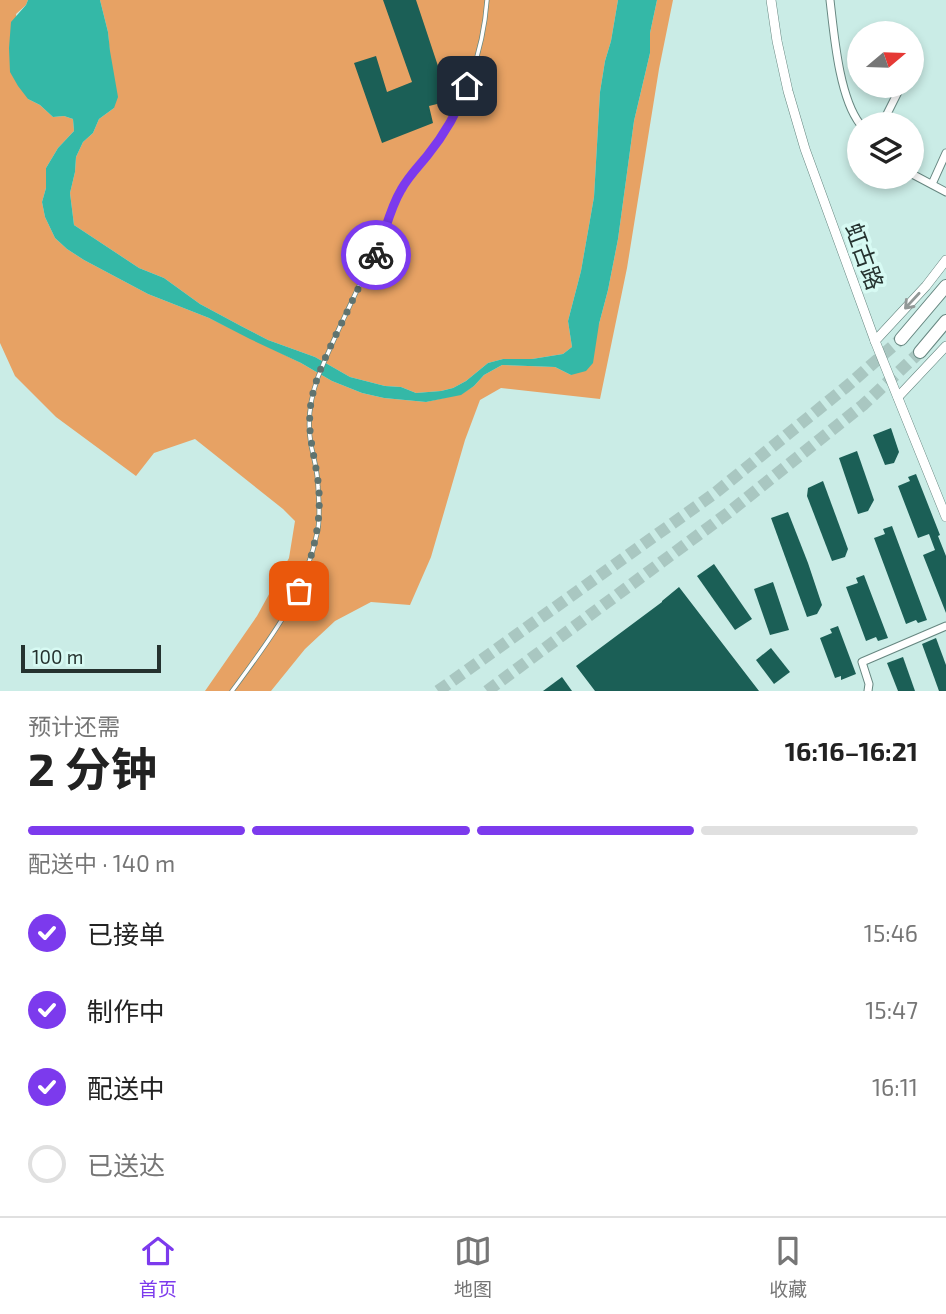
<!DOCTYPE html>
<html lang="zh">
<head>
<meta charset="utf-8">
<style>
  :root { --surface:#fff; --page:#f2f2f2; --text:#222; --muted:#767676; --line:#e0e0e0; --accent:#7c3aed }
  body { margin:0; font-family:"Exo 2","Noto Sans SC",sans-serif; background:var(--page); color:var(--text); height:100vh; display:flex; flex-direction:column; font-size:26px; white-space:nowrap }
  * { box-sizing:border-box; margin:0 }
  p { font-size:23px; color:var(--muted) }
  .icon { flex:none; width:38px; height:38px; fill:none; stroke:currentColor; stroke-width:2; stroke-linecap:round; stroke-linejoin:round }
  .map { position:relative; height:691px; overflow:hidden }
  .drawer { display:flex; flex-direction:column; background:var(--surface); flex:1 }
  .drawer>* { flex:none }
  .needle { width:46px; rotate:71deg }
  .buttons { position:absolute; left:847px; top:21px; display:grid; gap:14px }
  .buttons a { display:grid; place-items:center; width:77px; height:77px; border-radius:50%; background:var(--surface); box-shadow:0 4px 10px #0003; font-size:35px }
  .scale { position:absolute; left:21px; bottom:18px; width:140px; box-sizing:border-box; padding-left:7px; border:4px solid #25322f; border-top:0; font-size:19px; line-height:24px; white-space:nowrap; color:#25322f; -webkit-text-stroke:5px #d7faf3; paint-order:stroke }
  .pin { position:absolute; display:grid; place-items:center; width:60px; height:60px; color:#fff; margin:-30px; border-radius:14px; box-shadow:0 4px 10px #0006 }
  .courier { position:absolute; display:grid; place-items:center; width:70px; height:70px; margin:-35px; border:5px solid #7c3aed; border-radius:50%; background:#fff; color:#222; box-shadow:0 2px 9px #0007 }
  .head em { font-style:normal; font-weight:700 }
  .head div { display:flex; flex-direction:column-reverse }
  .head { display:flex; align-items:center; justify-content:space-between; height:119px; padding:0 28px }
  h1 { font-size:46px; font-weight:700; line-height:52px }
  .bar { display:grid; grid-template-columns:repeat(4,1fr); gap:10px 7px; align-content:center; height:84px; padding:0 28px }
  .bar i { height:9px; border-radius:5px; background:var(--line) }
  .bar .active { background:var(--accent) }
  .bar p { grid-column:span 4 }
  ol { padding:0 28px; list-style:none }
  li { display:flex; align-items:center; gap:21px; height:77px }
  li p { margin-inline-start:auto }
  li .icon { padding:7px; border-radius:50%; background:var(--accent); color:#fff; stroke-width:4 }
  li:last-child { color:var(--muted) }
  li i { width:38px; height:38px; border:4px solid var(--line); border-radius:50% }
  .tabs { display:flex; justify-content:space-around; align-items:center; height:98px; border-top:2px solid var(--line); background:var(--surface); font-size:19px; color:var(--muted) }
  .tabs a { display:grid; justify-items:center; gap:4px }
  .tabs .active { color:var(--accent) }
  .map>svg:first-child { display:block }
  .forest { fill:#e7a264 }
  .water { fill:#34b8a7 }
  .building { fill:#1b5f56 }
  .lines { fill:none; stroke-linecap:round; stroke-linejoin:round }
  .trunk-tunnel { stroke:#a9c7c1; stroke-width:12; stroke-dasharray:12 6; stroke-linecap:butt }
  .service-casing { stroke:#678781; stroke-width:5 }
  .minor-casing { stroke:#678781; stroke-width:9 }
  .tertiary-casing { stroke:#678781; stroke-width:10 }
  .trunk-casing { stroke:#678781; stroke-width:14 }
  .service { stroke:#fff; stroke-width:3.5 }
  .minor { stroke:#fff; stroke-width:7 }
  .tertiary { stroke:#fff; stroke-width:9 }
  .trunk { stroke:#fff; stroke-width:12 }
  .oneway { stroke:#929897 }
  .done { stroke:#5f736f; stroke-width:7; stroke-dasharray:0 12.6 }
  .route { stroke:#7c3aed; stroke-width:9 }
  .labels { text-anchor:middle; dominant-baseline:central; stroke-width:7; stroke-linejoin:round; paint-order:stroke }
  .street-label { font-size:23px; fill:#25322f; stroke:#d7faf3 }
</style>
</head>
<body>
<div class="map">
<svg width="946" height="691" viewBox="0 0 946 691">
  <rect width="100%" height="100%" fill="#caece6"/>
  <g class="forest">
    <polygon points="0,0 28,0 26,5 16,14 28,99 40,105 53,117 64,116 73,119 74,131 58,148 46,168 46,188 42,202 45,217 55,238 67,249 84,260 148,294 209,318 301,363 332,381 362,393 384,398 426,402 461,394 474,386 484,375 502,365 555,367 571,375 599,324 608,290 618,239 634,121 650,53 650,33 657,0 673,0 659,69 627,268 600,399 501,388 480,400 465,440 431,557 410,605 371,602 335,621 305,649 271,691 205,691 257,616 289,558 295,521 283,509 195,439 154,453 136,476 56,417 15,376 0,343"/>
    <polygon points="100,0 618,0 611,41 605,61 600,92 594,197 581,271 568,321 572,347 563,354 532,359 503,359 488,363 466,381 453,388 441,391 416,393 401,387 385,386 350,377 315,357 268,340 241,326 200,304 164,278 139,268 74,225 70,193 75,172 76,157 83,142 93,133 99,119 114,108 108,32"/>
  </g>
  <polygon class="water" points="28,0 100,0 108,32 110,51 118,97 114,108 99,119 93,133 83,142 76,157 75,172 70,193 74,225 139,268 164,278 200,304 241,326 268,340 315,357 350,377 385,386 401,387 416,393 441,391 453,388 466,381 488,363 503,359 532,359 563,354 572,347 568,321 581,271 594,197 600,92 605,61 611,41 618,0 657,0 650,33 650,53 634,121 618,239 608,290 599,324 593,363 586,371 571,375 555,367 502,365 484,375 474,386 461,395 426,402 384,398 362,393 332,381 301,363 250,339 209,318 148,294 84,260 67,249 55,238 45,217 42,202 46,188 46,168 58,148 74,131 73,119 64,116 53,117 40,105 28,99 18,86 10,72 9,48 11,22 26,5"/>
  <g class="building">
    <polygon points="383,0 416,0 446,90 439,93 441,103 429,106 433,123 382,143 354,63 376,56 387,92 412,82"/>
    <polygon points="891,428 899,452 894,463 885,465 873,435"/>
    <polygon points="857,451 874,500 868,511 858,514 839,458"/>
    <polygon points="916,474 940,535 938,536 946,556 946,613 923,555 935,550 929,534 918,538 898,486 910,481 908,477"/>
    <polygon points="823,481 848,549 845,557 832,561 807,496 808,488"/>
    <polygon points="788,512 808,563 822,605 817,614 807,617 771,518"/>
    <polygon points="892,526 927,620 918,623 916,620 906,624 874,538 885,534 883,529"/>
    <polygon points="714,564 752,619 735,630 697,576"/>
    <polygon points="864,575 888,638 878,641 876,637 866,641 846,587 858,583 856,578"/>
    <polygon points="773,582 789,630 770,635 754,589"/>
    <polygon points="679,587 759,691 595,691 576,666 662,602 662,601"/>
    <polygon points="838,626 856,674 841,680 841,676 835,678 820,638 832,633 830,629"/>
    <polygon points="936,638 946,665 946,691 939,691 922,644"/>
    <polygon points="771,648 790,672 774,684 756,660"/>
    <polygon points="903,657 915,691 898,691 887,663"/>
    <polygon points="562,677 572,691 543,691"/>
  </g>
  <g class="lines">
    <g class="trunk-tunnel">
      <polyline points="438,691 715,493 846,387 901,339"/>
      <polyline points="487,691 728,513 863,405 920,352"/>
    </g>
    <defs>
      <path id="service" d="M232,691C271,638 305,595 318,529C320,516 319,500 318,487C318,473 314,459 311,445C307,422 310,399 318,377C330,346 345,316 359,286C365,275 372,265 377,253C386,232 389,209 401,189C410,173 423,162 433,147C465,102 483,55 487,0"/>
      <g id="minor">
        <path d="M830,0C834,34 839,97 860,124"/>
        <polyline points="912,65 917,54"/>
        <polyline points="882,124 901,86"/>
        <polyline points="912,174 946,192"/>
        <polyline points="932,184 946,153"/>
        <polyline points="868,691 869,684 862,662 946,626"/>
      </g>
      <g id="tertiary">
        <polyline points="771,0 777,41 788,91 805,149 875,341 946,517"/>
        <polyline points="875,341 926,286 946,260"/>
        <polyline points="898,397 946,346"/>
      </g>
      <g id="trunk">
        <polyline points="901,339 946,286"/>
        <polyline points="920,352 946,321"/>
      </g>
    </defs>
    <use href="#service" class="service-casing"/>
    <use href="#minor" class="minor-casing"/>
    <use href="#tertiary" class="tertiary-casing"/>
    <use href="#trunk" class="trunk-casing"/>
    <use href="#service" class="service"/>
    <use href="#minor" class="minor"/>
    <use href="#tertiary" class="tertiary"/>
    <use href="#trunk" class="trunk"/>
  </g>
  <defs><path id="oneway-shaft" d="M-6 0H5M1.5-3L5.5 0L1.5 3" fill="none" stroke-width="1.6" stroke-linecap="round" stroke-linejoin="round" transform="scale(1.75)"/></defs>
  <use class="oneway" href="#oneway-shaft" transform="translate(912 301) rotate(133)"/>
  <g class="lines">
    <path class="done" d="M299,591C313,556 323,519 318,481C315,458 308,436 310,412C312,379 333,342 347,312C356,293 365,274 376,255"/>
    <path class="route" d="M376,255C385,234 389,210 401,190C408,177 418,167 427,156C444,135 458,111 467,86"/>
  </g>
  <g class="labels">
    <g class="street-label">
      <text transform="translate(865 256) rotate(70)">虹古路</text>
    </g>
  </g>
</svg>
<div class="buttons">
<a><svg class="needle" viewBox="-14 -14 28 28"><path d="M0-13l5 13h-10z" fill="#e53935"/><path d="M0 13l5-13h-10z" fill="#767676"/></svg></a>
<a><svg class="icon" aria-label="layers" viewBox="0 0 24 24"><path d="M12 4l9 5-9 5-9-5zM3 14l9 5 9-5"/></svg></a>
</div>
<div class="scale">100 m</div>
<div class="pin" style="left:299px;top:591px;background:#ea580c"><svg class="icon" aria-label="bag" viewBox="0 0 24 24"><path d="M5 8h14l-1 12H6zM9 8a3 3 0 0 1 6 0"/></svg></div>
<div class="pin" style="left:467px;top:86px;background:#1f2937"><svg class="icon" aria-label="home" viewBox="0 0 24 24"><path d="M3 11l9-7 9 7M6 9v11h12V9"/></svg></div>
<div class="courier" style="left:376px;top:255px"><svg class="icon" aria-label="bike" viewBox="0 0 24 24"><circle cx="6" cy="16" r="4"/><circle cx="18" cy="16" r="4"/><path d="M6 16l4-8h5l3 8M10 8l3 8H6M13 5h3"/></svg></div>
</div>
<section class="drawer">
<div class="head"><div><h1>2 分钟</h1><p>预计还需</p></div><em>16:16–16:21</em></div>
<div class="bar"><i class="active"></i><i class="active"></i><i class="active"></i><i></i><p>配送中 · 140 m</p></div>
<ol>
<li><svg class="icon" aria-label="check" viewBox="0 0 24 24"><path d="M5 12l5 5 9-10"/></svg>已接单<p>15:46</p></li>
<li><svg class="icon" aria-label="check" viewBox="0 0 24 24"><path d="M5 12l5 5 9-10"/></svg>制作中<p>15:47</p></li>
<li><svg class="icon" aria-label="check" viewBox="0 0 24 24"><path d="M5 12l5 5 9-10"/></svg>配送中<p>16:11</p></li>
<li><i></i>已送达</li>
</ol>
</section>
<nav class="tabs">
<a class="active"><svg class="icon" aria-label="home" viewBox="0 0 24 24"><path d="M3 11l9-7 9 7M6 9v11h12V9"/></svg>首页</a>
<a><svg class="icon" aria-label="map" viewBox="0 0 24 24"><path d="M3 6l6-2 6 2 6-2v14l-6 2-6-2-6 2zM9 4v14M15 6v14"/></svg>地图</a>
<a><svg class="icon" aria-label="saved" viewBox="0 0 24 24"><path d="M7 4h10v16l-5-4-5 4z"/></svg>收藏</a>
</nav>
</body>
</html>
